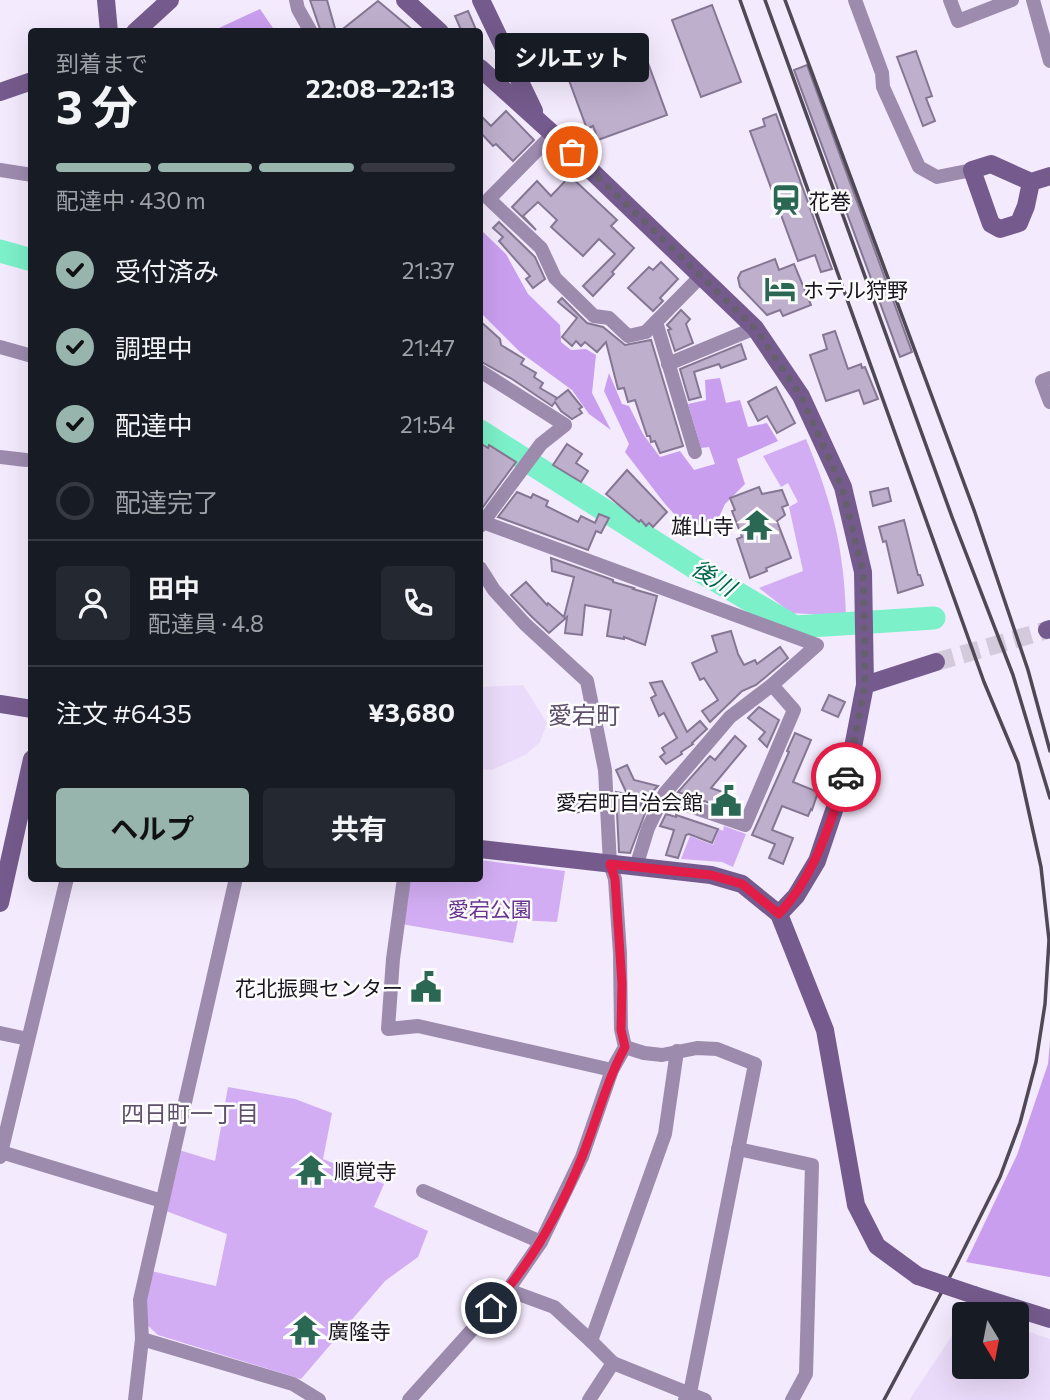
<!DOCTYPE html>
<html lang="ja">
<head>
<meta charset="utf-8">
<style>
  :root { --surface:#171b24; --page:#242831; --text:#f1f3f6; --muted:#9ea1a6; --line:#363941; --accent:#97b4ad }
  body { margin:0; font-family:Commissioner,"Noto Sans JP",sans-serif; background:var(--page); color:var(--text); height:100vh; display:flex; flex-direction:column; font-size:26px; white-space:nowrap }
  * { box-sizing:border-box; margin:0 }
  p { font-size:23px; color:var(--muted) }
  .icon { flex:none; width:38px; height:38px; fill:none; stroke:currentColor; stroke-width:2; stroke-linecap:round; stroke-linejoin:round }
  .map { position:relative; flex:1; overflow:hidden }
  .panel { position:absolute; left:28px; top:28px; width:455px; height:854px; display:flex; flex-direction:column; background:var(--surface); border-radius:7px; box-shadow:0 7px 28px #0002 }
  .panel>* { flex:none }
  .needle { width:46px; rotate:170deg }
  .fabs { position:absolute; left:952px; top:1302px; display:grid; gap:14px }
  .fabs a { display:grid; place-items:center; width:77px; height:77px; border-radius:7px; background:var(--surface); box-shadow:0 7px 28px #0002; font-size:35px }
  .pin { position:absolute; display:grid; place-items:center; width:60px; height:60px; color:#fff; margin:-30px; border:4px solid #fff; border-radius:50%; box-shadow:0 2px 7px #0007 }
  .courier { position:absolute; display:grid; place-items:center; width:70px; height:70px; margin:-35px; border:5px solid #e11d48; border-radius:50%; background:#fff; color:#222; box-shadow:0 2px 9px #0007 }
  .bubble { position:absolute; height:49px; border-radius:7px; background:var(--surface); box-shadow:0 7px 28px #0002; font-size:23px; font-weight:700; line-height:49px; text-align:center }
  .summary em { font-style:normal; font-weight:700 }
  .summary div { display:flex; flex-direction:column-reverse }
  .summary { display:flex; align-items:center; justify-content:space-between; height:119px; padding:0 28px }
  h1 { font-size:46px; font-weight:700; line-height:52px }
  .bar { display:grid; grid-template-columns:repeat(4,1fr); gap:10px 7px; align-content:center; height:84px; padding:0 28px }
  .bar i { height:9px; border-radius:5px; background:var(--line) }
  .bar .active { background:var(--accent) }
  .bar p { grid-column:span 4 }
  .line { display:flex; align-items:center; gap:18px; padding:0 28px; border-top:2px solid var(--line) }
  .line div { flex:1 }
  .round { display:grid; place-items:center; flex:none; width:74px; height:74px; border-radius:7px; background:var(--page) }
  ol { padding:0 28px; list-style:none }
  li { display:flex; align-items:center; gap:21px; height:77px }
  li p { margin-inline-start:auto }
  li .icon { padding:7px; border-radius:50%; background:var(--accent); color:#111; stroke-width:4 }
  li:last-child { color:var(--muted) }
  li i { width:38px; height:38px; border:4px solid var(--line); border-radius:50% }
  .primary-button { display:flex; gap:14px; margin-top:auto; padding:14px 28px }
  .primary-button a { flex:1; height:80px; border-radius:7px; background:var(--accent); color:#111; font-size:28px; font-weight:700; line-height:80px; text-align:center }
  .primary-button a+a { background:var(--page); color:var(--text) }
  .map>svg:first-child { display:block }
  .built { fill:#ebdbfa }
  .green { fill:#d2adf3 }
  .forest { fill:#ca9eef }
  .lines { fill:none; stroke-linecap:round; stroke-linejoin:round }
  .river { stroke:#7cf0c9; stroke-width:23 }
  .building { fill:#beafcd; stroke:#857793; stroke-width:2 }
  .secondary-tunnel { stroke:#d3cadc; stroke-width:18; stroke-dasharray:18 9; stroke-linecap:butt }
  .street { stroke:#9d8bae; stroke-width:14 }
  .secondary { stroke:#755b8d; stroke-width:18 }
  .rail { stroke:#4f4956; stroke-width:3.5 }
  .secondary-bridge { stroke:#755b8d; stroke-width:18 }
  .done { stroke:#665f6d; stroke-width:7; stroke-dasharray:0 12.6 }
  .route { stroke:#e11d48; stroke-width:9 }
  .labels { text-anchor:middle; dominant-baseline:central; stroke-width:5; stroke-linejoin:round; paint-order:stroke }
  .poi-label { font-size:21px; fill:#19141f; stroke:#fcfcfc; text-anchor:start }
  .park-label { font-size:21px; fill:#6a3491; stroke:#fcfcfc }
  .water-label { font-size:23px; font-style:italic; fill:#01664d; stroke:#fcfcfc }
  .neighbourhood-label { font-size:23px; fill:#5e506a; stroke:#fcfcfc }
  .quarter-label { font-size:24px; fill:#5e506a; stroke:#fcfcfc }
</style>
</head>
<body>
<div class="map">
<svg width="1050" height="1400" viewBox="0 0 1050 1400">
  <rect width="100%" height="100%" fill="#f4eafd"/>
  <g class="built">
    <polygon points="523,685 547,723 540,742 527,754 492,770 480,769 480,687"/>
    <polygon points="964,1318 964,1367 1017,1367 1017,1328 1050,1339 1050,1400 909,1400"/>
  </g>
  <g class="green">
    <path d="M806,439C832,502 844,548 846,616L791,613L759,588L803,571L789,507L798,502L788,483L781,487L763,456Z"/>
    <polygon points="724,826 746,834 733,867 722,862 681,859 690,836 713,845 719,829 723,831"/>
    <polygon points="480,860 565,871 557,922 518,920 513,943 401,924 408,879 480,878"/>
    <polygon points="228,1087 295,1099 332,1113 323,1159 384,1184 374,1207 428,1231 418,1257 385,1281 301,1379 158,1335 146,1324 145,1299 151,1271 216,1286 227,1234 166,1211 179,1150 215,1161"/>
  </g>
  <g class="forest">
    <polygon points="260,9 275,31 221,31 219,28"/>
    <polygon points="480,229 506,254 528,294 560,325 561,342 571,350 586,349 596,355 592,393 611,430 589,414 572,390 520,352 480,312"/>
    <polygon points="609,373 622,404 629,406 643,434 660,457 680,451 694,470 715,464 709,447 701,448 688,404 706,400 705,380 720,378 726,403 740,400 748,427 767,423 778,441 737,459 745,484 725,504 719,517 688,529 665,504 625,452 629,444 604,391"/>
    <polygon points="1050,1041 1050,1277 966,1262 1017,1155 1048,1064"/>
  </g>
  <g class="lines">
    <g class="river">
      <polyline points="0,251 32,260"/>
      <polyline points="480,431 700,571 795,627 934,618"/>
    </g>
  </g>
  <g class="building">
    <polygon points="310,0 327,0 336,32 321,32"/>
    <polygon points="378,1 415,32 339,32"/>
    <polygon points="712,5 741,82 701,97 672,20"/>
    <polygon points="468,11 477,32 462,32 455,16"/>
    <polygon points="916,51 932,96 926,98 935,121 923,126 897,57"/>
    <polygon points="596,52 606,79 648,63 667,115 598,140 593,126 587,129 563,64"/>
    <polygon points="807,65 912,352 900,357 794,70"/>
    <polygon points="506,111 534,140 513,161 496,144 493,146 480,132 480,115 491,126"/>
    <polygon points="776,114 832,269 821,272 815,255 798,261 750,131 765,126 763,119"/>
    <polygon points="570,176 617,220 611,226 634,248 612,272 614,274 593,296 583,286 615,254 599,239 583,256 551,227 557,220 538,202 523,216 536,230 512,207 537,181 551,196"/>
    <polygon points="499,222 535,257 545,279 533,288 526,279 530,276 499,241 503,237 493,228"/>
    <polygon points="775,259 779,270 794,264 811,305 783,316 780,310 767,315 740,287 738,278 741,272"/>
    <polygon points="661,262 678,279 660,298 663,301 653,311 628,288 649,267 653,270"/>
    <polygon points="562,298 587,323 603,327 625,345 651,340 683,446 660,453 655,441 651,442 650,436 647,436 635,400 628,402 624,388 618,389 606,342 597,352 585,342 581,346 576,341 572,346 562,337 577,318 558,302"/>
    <polygon points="681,310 690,319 686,324 693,343 675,351 668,330 671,329 667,325"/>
    <polygon points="480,321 500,339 501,345 524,359 521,364 536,373 534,377 543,383 540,388 557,398 555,400 568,390 582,407 579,409 582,413 572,419 561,411 555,402 552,406 512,379 480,361"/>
    <polygon points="835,331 848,369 861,364 862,368 865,367 878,399 864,404 859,390 826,401 810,355 827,349 823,335"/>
    <polygon points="741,344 746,359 721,368 719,364 694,372 701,397 689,400 680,369"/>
    <polygon points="776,387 795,423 777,433 767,416 758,421 748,402"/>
    <polygon points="480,443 488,448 489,445 516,462 480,511"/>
    <polygon points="567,444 582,454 576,463 588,471 581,482 553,465"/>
    <polygon points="627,470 667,512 653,527 649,523 646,526 641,520 639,522 606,494"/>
    <polygon points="759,487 762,494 782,490 788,505 782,507 785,515 777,521 791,558 766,568 767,571 750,578 737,539 742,537 732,511 735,510 730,498"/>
    <polygon points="888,488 891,501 873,506 870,492"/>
    <polygon points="517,492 531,498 533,494 548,501 546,506 578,522 581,516 595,523 599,514 609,518 601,533 596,531 588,550 498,517"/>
    <polygon points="904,520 918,575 920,575 923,585 898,593 886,541 883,542 879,527"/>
    <polygon points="551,558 613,580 613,582 634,588 633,589 657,596 645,645 624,637 624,639 607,636 611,610 585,605 582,635 565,633 567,617 549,633 532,617 511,595 526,582 547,605 548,603 564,617 574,577 552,571"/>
    <polygon points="731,631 738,654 744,665 755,660 757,664 780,647 788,658 756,685 742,691 710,722 702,711 718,700 704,678 700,680 692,663 717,652 712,636"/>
    <polygon points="662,681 687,732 700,721 707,729 692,743 693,744 681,752 682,754 666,764 660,757 665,753 662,748 677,738 664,713 659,716 651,698 656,695 650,683"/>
    <polygon points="829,695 845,702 838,717 822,710"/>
    <polygon points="759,707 779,720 767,747 759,739 765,732 748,718"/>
    <polygon points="795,733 811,740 793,782 818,792 812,810 811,809 808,816 782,806 772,830 793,838 783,864 769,858 775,844 752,835 789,752 787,751"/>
    <polygon points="735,736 746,746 711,788 734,796 730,810 678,792 710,756 715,760"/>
    <polygon points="627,765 634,780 658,786 640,805 647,808 630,853 619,852 616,792 627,794 616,770"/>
    <polygon points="590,793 590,795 597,794 597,809 574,813 572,796"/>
    <polygon points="666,814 676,817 676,815 718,829 712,843 689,834 686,835 678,858 666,855 674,830 660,826"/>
  </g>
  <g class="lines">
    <polyline class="secondary-tunnel" points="936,662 1047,630"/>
    <g class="street">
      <polyline points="296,0 298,9 311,32"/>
      <polyline points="855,0 882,73 883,87 919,167 937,177 972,170"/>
      <polyline points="950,0 958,21 1012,0"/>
      <polyline points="1033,0 1050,61"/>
      <polyline points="553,134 489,199 541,248 555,278 594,316 609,318 628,336 646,332 702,275"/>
      <polyline points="0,170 32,175"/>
      <polyline points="656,322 695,452"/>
      <polyline points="0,347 32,356"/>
      <polyline points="668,364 755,328"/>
      <polyline points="480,371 565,425 541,444 480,526"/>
      <polyline points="1050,378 1042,381 1050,402"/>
      <polyline points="0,457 26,460"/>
      <polyline points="480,521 817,645 772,685 730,717 665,793 648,828 636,867"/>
      <polyline points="663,797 745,825 794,710 772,685"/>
      <polyline points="404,878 393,959 388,1029 418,1026 612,1070"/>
      <polyline points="0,1033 28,1039"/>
      <polyline points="625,1047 644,1053 662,1055 697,1048 717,1049 755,1064 690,1393 685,1400"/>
      <polyline points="738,1149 812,1165 806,1374 792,1400"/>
      <polyline points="1,1152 162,1201"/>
      <polyline points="0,1157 67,878"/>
      <polyline points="423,1191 541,1242"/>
      <polyline points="508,1290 554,1307 591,1341 665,1134 677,1051"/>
      <polyline points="142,1339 293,1384 319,1400"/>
      <polyline points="591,1341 613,1363"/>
      <polyline points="135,1400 142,1339 140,1300 236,878"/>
      <polyline points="409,1400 508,1290 541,1242 582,1157 612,1070 625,1047 621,1029 620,954 615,879 610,864 605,770 587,681 525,624 494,590 480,568"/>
      <polyline points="589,1400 613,1363 705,1400"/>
    </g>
    <g class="secondary">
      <polyline points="106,0 109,32"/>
      <polyline points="405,0 440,32"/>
      <polyline points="481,0 534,111"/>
      <polyline points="135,32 170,0"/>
      <polyline points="480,68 553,134 755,328 801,396 843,487 863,572 865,685 850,763 817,861 796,896 779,914"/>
      <polyline points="0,92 32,81"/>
      <polyline points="1031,182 1026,206 1019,223 1000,229 991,224 972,170 991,164 1031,182 1050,176"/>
      <polyline points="1047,630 1050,629"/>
      <polyline points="865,685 936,662"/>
      <polyline points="0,704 32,709"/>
      <polyline points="480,849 711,875 742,884 779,914 825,1030 856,1205 877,1246 918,1276"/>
      <polyline points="0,903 32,759"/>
      <polyline points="974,1295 1050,1319"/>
    </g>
    <g class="rail">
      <polyline points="740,0 984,682 1018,763 1041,867 1049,940 1045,1004 1036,1062 1020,1123 1000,1177 955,1267 884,1400"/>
      <polyline points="765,0 952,517 1013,675 1050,798"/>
      <polyline points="785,0 974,510 1028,670 1050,751"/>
    </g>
    <polyline class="secondary-bridge" points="918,1276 974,1295"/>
  </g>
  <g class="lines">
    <polyline class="done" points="572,152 755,328 801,396 842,487 863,572 865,666 865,685 850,763 846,777"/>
    <path class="route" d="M491,1308C531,1264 560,1212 582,1157C597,1120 606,1082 625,1047L621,1030L622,984L615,879L610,864L711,875L742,884L779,914C816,874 828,827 846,777"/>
  </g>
  <defs>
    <symbol id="station-bare" viewBox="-9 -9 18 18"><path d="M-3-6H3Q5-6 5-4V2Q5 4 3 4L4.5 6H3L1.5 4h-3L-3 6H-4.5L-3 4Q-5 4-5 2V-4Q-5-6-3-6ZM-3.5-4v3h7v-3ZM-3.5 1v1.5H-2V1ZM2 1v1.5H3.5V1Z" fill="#2a6854" stroke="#fcfcfc" stroke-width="2.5" paint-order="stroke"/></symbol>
    <symbol id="hotel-bare" viewBox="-9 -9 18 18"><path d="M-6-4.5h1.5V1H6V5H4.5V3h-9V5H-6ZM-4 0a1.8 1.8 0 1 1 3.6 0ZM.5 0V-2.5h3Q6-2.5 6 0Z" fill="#2a6854" stroke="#fcfcfc" stroke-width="2.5" paint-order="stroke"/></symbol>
    <symbol id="temple-bare" viewBox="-9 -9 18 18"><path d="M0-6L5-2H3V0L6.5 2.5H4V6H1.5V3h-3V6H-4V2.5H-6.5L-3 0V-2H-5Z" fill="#2a6854" stroke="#fcfcfc" stroke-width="2.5" paint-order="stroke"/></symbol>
    <symbol id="civic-bare" viewBox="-9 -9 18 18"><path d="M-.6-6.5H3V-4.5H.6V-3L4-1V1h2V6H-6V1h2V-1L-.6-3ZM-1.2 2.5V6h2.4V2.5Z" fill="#2a6854" stroke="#fcfcfc" stroke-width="2.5" paint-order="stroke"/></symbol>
  </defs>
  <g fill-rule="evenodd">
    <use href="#station-bare" x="764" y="178" width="44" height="44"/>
    <use href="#hotel-bare" x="758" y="267" width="44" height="44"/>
    <use href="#temple-bare" x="735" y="503" width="44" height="44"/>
    <use href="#civic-bare" x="704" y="779" width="44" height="44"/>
    <use href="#civic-bare" x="404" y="965" width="44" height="44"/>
    <use href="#temple-bare" x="289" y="1148" width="44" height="44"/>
    <use href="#temple-bare" x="283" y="1308" width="44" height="44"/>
  </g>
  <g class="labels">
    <g class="poi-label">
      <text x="809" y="200">花巻</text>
      <text x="803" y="289">ホテル狩野</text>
      <text x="734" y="525" text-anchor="end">雄山寺</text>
      <text x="703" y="801" text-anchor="end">愛宕町自治会館</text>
      <text x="403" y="987" text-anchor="end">花北振興センター</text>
      <text x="334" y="1170">順覚寺</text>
      <text x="328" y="1330">廣隆寺</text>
    </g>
    <g class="park-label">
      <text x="490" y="908">愛宕公園</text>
    </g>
    <g class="water-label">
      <text transform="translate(714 577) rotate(32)">後川</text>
    </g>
    <g class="neighbourhood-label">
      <text x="190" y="1113">四日町一丁目</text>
    </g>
    <g class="quarter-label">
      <text x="584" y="714">愛宕町</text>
    </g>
  </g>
</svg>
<div class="fabs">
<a><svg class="needle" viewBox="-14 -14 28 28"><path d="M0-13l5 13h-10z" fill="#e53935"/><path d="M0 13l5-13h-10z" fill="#9ea1a6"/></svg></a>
</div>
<div class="pin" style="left:572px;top:152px;background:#ea580c"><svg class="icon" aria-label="bag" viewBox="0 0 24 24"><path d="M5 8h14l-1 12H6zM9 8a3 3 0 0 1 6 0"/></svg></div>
<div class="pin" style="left:491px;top:1308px;background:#1f2937"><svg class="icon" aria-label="home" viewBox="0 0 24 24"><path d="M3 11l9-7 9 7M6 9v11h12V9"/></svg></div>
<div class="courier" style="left:846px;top:777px"><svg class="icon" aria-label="car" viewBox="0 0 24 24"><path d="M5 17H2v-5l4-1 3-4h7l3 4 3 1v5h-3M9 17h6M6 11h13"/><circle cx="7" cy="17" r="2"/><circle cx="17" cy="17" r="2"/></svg></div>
<div class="bubble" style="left:495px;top:33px;width:154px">シルエット</div>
<section class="panel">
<div class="summary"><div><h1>3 分</h1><p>到着まで</p></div><em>22:08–22:13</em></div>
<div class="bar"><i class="active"></i><i class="active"></i><i class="active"></i><i></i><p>配達中 · 430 m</p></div>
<ol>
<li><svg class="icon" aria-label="check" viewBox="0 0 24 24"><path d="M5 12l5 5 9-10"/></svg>受付済み<p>21:37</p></li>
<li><svg class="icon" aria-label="check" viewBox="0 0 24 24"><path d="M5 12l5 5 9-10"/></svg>調理中<p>21:47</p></li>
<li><svg class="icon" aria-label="check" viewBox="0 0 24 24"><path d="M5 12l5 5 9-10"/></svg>配達中<p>21:54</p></li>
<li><i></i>配達完了</li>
</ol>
<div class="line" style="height:126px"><a class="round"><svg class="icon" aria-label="person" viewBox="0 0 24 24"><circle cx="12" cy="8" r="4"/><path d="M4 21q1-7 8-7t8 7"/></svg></a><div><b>田中</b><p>配達員 · 4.8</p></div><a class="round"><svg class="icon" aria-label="phone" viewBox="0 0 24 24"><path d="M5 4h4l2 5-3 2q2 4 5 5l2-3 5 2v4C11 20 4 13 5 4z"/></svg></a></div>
<div class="line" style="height:91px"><div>注文 #6435</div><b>¥3,680</b></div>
<div class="primary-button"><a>ヘルプ</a><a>共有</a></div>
</section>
</div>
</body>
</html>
